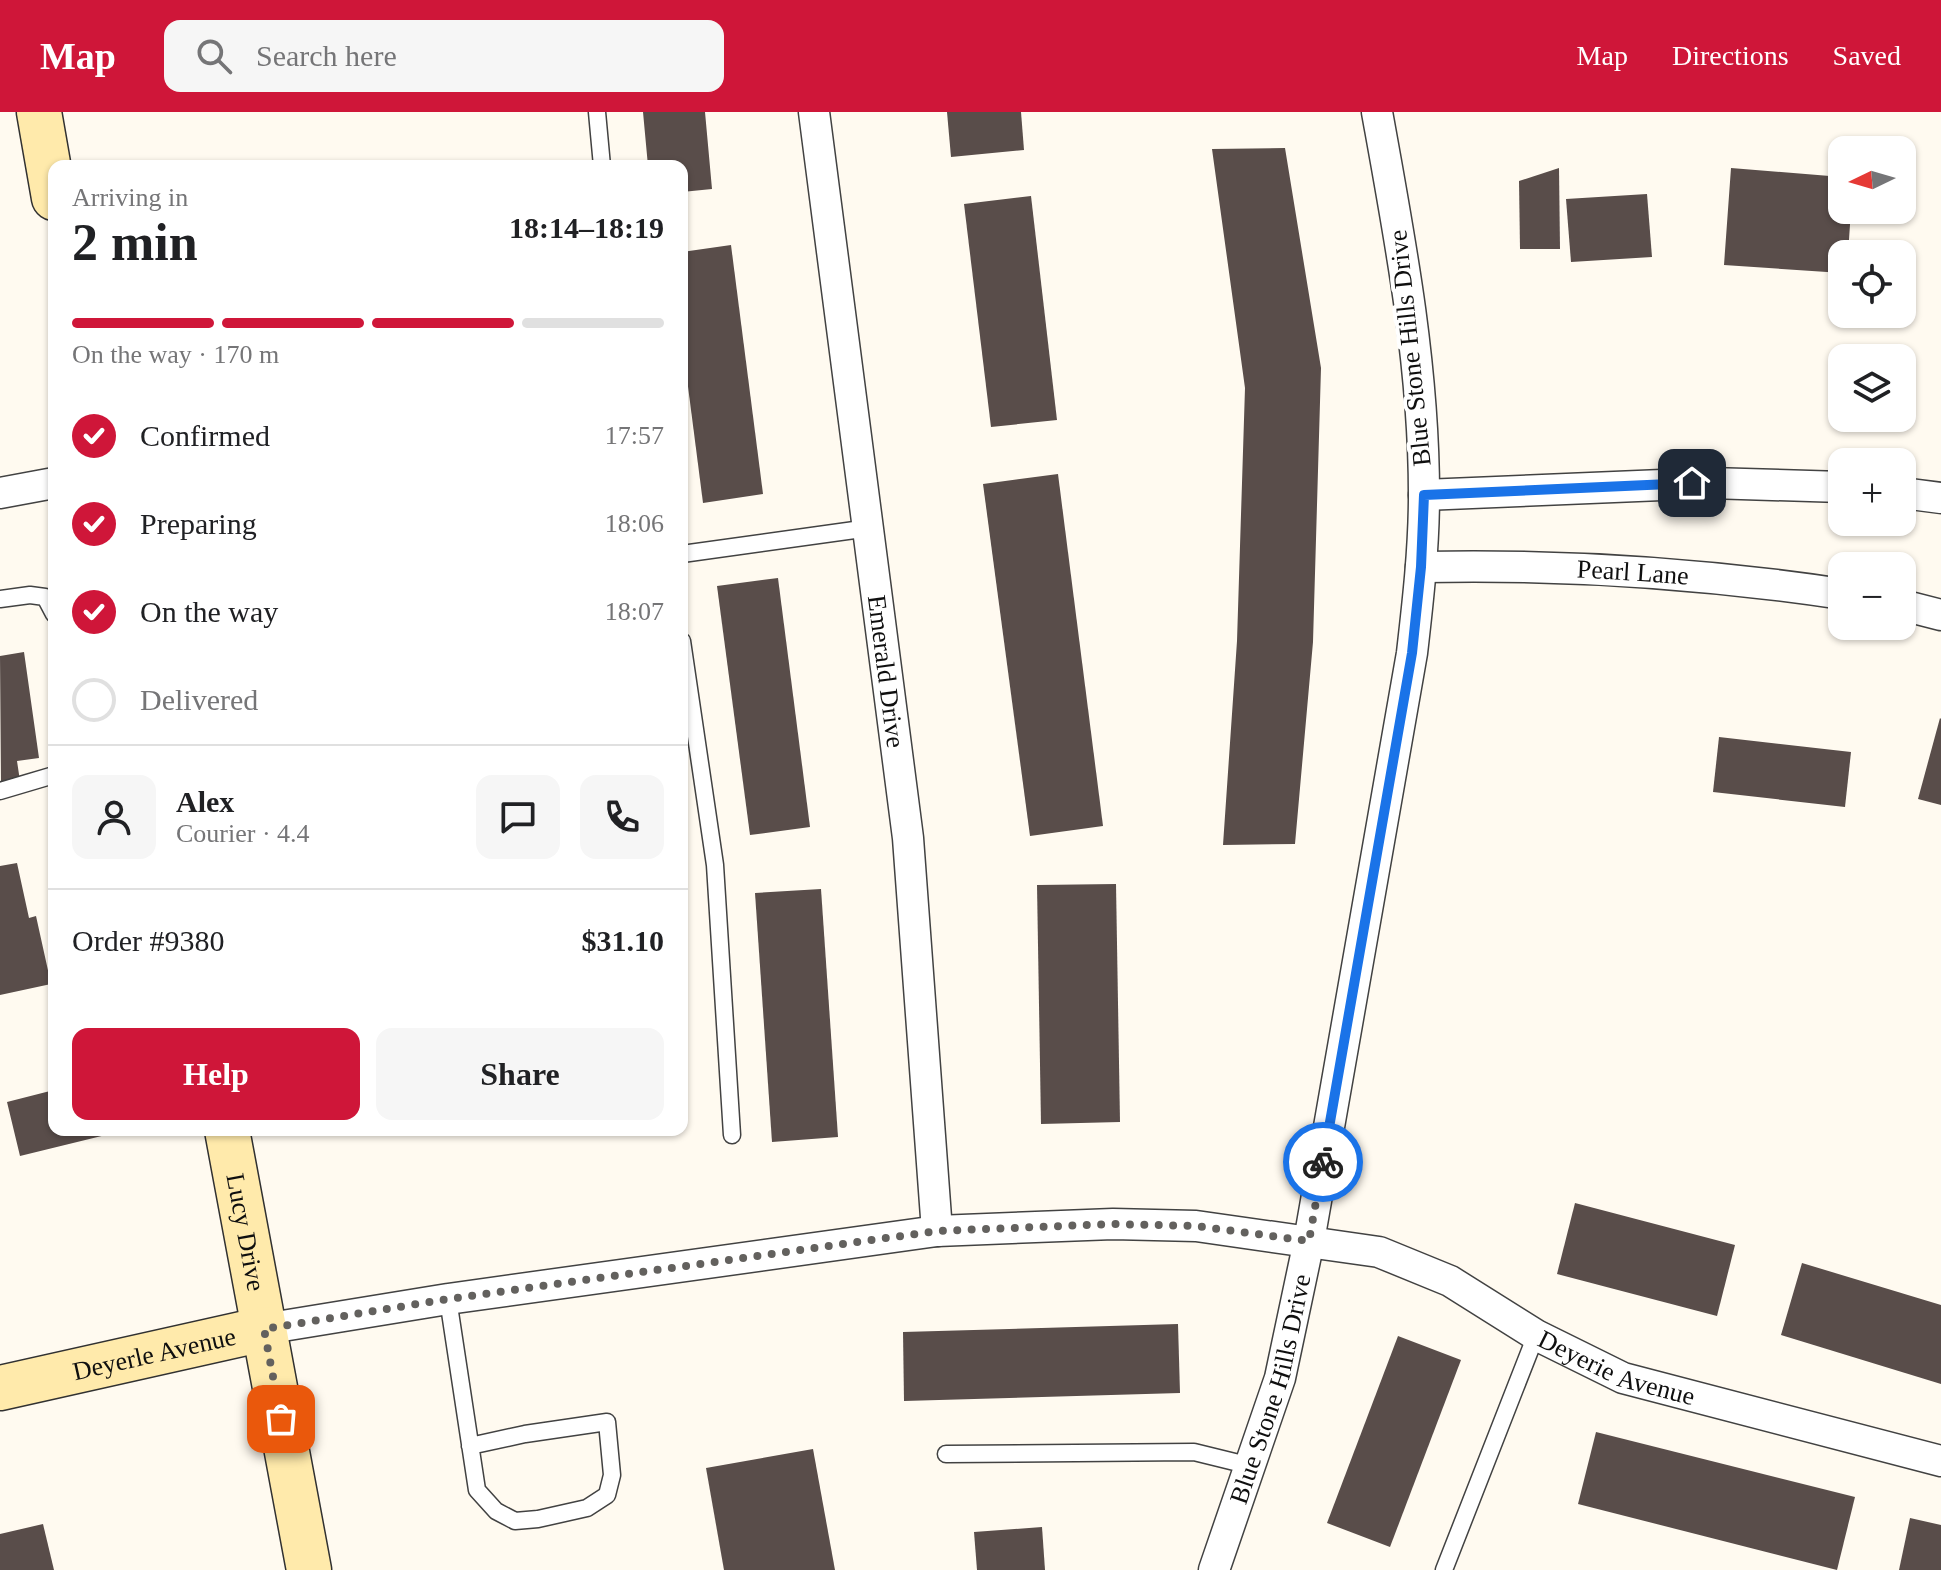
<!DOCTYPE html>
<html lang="en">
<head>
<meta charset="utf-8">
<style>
  :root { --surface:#fff; --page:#f6f6f6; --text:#202124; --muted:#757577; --line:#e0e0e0; --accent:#cf1639 }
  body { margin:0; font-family:Georgia,serif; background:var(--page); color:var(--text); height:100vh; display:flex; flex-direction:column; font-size:30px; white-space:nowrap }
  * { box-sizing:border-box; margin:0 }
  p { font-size:26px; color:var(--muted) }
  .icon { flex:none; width:44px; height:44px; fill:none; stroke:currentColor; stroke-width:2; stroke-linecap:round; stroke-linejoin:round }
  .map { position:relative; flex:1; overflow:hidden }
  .sheet { position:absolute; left:48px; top:48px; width:640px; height:976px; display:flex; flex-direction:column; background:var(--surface); border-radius:16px; box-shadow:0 2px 6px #0004 }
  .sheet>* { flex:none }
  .needle { width:52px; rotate:265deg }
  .buttons { position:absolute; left:1828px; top:24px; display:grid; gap:16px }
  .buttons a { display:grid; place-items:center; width:88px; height:88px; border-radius:16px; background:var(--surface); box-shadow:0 2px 6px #0004; font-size:40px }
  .pin { position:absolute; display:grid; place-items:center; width:68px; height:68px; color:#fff; margin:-34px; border-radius:16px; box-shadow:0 4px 12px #0006 }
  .courier { position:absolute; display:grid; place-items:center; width:80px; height:80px; margin:-40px; border:6px solid #1a73e8; border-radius:50%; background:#fff; color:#222; box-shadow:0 2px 10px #0007 }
  .head em { font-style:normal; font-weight:600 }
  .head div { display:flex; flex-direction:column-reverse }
  .head { display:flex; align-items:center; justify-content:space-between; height:136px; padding:0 24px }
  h1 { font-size:52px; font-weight:600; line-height:60px }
  .bar { display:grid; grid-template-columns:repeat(4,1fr); gap:12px 8px; align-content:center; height:96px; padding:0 24px }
  .bar i { height:10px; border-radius:6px; background:var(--line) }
  .bar .current { background:var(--accent) }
  .bar p { grid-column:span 4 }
  .line { display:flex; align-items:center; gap:20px; padding:0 24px; border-top:2px solid var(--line) }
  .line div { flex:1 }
  .round { display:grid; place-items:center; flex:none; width:84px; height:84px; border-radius:16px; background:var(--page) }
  ol { padding:0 24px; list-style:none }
  li { display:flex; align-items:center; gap:24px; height:88px }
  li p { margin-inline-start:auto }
  li .icon { padding:8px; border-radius:50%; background:var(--accent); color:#fff; stroke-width:4 }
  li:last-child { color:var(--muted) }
  li i { width:44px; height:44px; border:4px solid var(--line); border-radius:50% }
  .action { display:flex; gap:16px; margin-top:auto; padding:16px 24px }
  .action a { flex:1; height:92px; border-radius:16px; background:var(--accent); color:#fff; font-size:32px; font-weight:600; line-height:92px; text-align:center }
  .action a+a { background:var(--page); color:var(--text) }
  header { display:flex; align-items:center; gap:48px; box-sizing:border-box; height:112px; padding:0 40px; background:var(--accent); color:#fff }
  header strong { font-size:38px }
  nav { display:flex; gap:44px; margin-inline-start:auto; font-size:28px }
  .search { width:560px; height:72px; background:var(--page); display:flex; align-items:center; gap:20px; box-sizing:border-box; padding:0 28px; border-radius:16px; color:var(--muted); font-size:30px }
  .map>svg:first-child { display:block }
  .building { fill:#594d4a }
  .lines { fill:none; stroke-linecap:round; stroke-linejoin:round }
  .lane-casing { stroke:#424242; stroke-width:19 }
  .street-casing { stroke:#424242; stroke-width:33 }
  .secondary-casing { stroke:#313131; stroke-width:47 }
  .lane { stroke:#fff; stroke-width:16 }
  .street { stroke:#fff; stroke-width:30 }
  .secondary { stroke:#ffeaab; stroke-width:44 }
  .done { stroke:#63615e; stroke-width:8; stroke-dasharray:0 14.4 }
  .route { stroke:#1a73e8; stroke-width:10 }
  .labels { text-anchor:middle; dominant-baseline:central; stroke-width:8; stroke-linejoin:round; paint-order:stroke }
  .street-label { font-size:26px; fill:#0f0f0f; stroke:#fff }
</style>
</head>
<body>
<header>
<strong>Map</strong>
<div class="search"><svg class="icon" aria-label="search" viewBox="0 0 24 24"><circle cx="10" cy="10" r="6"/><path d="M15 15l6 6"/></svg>Search here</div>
<nav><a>Map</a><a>Directions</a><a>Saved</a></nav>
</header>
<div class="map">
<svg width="1941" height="1458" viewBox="0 0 1941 1458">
  <rect width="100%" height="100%" fill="#fffaf0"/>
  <g class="building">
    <polygon points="643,0 705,0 712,77 682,80 682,54 648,54"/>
    <polygon points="947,0 1021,0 1024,38 951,45"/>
    <polygon points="1285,36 1321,256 1313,530 1295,732 1223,733 1237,529 1245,276 1212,37"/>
    <polygon points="1559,56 1560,137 1520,137 1519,69"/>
    <polygon points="1731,56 1842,65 1842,98 1851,98 1848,142 1842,142 1842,161 1724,153"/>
    <polygon points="1647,82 1652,145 1571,150 1566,87"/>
    <polygon points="1031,84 1057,308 991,315 964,92"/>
    <polygon points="731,133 763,382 703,391 682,228 682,140"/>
    <polygon points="1058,362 1103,714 1030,724 983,372"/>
    <polygon points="778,466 810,715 750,723 717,474"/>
    <polygon points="24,540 39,646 17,649 20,669 1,671 0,544"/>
    <polygon points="1940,606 1941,607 1941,693 1918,687"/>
    <polygon points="1719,625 1851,640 1845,695 1713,680"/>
    <polygon points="17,751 29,806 36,804 51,872 0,883 0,754"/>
    <polygon points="1116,772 1120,1010 1041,1012 1037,773"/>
    <polygon points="821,777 838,1025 772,1030 755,781"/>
    <polygon points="54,978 54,1018 122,1019 20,1044 7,990"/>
    <polygon points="1575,1091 1735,1133 1717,1204 1557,1162"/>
    <polygon points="1802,1151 1941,1193 1941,1272 1781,1223"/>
    <polygon points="1178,1212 1180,1281 904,1289 903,1220"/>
    <polygon points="1398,1224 1461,1248 1390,1435 1327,1411"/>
    <polygon points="1596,1320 1855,1385 1837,1458 1578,1392"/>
    <polygon points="813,1337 835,1458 724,1458 706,1356"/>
    <polygon points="1910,1406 1941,1413 1941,1458 1899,1458"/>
    <polygon points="43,1412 54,1458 0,1458 0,1422"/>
    <polygon points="1042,1415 1045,1458 977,1458 974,1420"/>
  </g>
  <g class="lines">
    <defs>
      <g id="lane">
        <polyline points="597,0 602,54"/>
        <polyline points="682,442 869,416"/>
        <polyline points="0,487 30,483 45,485 54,502"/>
        <polyline points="682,529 715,753 732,1023"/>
        <polyline points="0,679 54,663"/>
        <polyline points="448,1187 477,1378 496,1399 515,1409 538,1407 587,1396 607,1383 612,1363 607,1310 525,1322 470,1334"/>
        <polyline points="946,1342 1194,1340 1251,1354"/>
        <polyline points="1444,1458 1536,1223"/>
      </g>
      <g id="street">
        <path id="s1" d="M814,0L908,726L937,1119"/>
        <polyline points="0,381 54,371"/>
        <polyline points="1902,381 1941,386"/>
        <polyline points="1424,383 1710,371 1842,375"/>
        <path id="s2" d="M1421,455C1562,452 1702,461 1842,482"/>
        <polyline points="1902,493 1941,503"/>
        <path id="s3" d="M264,1217L448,1187L937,1119L1113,1112L1196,1114L1379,1140L1450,1169L1536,1223L1623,1266L1941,1349"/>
        <path id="s4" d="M1214,1458L1280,1266L1309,1129L1412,541C1418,489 1424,436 1424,383C1424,253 1400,127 1377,0"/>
      </g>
      <g id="secondary">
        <polyline points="39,0 54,86"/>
        <path id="s5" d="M227,1018L309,1458"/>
        <path id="s6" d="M0,1276L264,1217"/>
      </g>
    </defs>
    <use href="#lane" class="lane-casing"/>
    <use href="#street" class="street-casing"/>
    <use href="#secondary" class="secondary-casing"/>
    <use href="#lane" class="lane"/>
    <use href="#street" class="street"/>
    <use href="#secondary" class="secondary"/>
  </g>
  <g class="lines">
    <polyline class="done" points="281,1307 264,1217 448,1187 937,1119 1113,1112 1196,1114 1309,1129 1323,1050"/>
    <polyline class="route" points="1323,1050 1412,541 1421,455 1424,383 1692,371"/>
  </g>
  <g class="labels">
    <g class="street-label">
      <text transform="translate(1410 236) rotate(-96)">Blue Stone Hills Drive</text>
      <text stroke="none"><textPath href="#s2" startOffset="212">Pearl Lane</textPath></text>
      <text stroke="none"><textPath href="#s1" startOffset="564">Emerald Drive</textPath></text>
      <text stroke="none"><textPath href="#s5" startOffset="104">Lucy Drive</textPath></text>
      <text stroke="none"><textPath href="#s6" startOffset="158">Deyerle Avenue</textPath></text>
      <text stroke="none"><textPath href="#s3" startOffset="1390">Deyerie Avenue</textPath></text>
      <text stroke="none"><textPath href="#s4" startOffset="190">Blue Stone Hills Drive</textPath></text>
    </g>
  </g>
</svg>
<div class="buttons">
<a><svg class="needle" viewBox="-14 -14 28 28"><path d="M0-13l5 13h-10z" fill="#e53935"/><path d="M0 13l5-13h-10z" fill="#757577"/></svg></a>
<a><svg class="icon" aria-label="locate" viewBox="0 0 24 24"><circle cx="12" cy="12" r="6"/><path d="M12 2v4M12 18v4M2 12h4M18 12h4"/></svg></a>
<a><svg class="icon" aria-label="layers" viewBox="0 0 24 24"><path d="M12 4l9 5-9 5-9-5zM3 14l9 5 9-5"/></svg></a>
<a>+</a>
<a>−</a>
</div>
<div class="pin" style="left:281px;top:1307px;background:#ea580c"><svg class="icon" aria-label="bag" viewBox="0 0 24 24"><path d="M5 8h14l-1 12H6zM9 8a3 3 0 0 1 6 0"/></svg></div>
<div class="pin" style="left:1692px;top:371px;background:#1f2937"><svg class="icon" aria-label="home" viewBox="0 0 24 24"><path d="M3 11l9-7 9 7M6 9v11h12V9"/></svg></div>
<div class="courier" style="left:1323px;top:1050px"><svg class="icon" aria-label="bike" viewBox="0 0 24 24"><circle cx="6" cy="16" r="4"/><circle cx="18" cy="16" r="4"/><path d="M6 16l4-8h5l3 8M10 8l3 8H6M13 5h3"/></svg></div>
<section class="sheet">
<div class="head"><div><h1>2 min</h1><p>Arriving in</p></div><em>18:14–18:19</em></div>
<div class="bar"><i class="current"></i><i class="current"></i><i class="current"></i><i></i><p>On the way · 170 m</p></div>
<ol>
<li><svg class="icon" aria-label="check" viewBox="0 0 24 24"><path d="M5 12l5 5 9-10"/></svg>Confirmed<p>17:57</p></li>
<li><svg class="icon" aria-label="check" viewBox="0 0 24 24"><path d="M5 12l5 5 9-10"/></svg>Preparing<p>18:06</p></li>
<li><svg class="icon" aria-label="check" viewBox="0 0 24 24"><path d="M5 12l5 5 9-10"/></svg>On the way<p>18:07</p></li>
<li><i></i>Delivered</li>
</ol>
<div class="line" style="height:144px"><a class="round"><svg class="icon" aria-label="person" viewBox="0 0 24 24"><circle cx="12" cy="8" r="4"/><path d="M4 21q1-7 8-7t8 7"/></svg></a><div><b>Alex</b><p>Courier · 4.4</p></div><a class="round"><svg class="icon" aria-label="chat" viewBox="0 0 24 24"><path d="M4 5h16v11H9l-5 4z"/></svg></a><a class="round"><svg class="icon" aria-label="phone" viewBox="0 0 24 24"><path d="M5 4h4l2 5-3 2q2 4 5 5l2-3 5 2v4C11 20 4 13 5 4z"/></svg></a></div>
<div class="line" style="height:104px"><div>Order #9380</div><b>$31.10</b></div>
<div class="action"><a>Help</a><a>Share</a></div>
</section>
</div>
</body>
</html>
